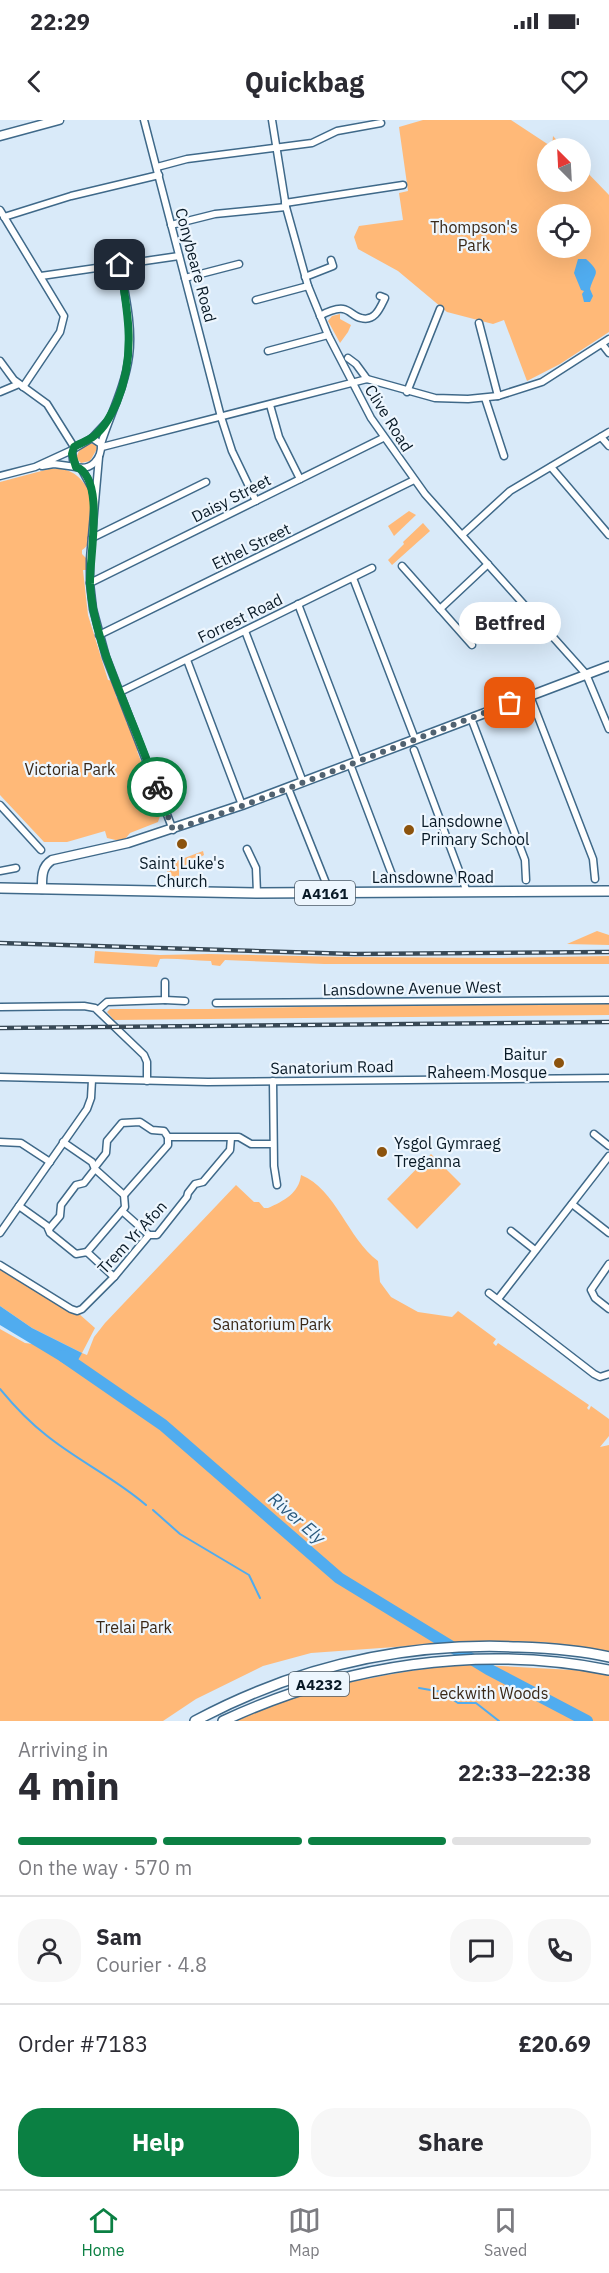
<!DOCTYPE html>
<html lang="en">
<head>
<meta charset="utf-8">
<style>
  :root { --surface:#fff; --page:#f7f7f7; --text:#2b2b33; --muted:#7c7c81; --line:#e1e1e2; --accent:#0b8043 }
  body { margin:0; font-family:"IBM Plex Sans",sans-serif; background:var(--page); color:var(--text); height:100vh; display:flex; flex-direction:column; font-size:22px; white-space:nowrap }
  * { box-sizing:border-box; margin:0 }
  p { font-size:20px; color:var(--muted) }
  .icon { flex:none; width:33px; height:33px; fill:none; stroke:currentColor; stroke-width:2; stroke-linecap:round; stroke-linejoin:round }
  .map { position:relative; height:1601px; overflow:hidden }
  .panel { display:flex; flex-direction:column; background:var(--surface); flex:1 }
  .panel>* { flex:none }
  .needle { width:39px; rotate:336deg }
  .tools { position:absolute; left:537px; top:18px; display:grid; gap:12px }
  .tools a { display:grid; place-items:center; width:54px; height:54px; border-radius:50%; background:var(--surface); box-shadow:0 6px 24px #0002; font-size:30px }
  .pin { position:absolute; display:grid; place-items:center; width:51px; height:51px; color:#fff; margin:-26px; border-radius:12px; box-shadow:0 3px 9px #0006 }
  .courier { position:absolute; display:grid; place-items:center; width:60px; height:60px; margin:-30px; border:4px solid #0b8043; border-radius:50%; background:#fff; color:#222; box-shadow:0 2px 8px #0007 }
  .bubble { position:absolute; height:42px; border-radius:21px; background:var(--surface); box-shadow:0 6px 24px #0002; font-size:20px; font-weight:700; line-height:42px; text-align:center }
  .summary em { font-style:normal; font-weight:700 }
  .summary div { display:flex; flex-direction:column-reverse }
  .summary { display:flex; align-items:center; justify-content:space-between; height:102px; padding:0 18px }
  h1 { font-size:39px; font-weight:700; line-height:45px }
  .bar { display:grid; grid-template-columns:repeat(4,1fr); gap:9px 6px; align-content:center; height:72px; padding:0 18px }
  .bar i { height:8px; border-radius:4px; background:var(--line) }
  .bar .selected { background:var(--accent) }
  .bar p { grid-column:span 4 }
  .line { display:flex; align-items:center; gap:15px; padding:0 18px; border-top:2px solid var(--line) }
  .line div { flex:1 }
  .round { display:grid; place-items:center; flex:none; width:63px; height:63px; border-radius:24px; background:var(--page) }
  .action { display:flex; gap:12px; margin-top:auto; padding:12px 18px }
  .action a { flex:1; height:69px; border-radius:24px; background:var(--accent); color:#fff; font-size:24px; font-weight:700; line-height:69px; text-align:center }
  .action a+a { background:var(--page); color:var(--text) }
  .status { display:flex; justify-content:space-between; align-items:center; height:42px; padding:0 30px; background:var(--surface); direction:ltr }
  .status svg { height:16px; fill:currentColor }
  header { display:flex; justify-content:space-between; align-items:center; height:78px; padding:0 18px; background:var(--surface); font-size:27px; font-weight:700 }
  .dock { display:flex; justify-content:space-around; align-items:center; height:84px; border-top:2px solid var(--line); background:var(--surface); font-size:16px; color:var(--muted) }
  .dock a { display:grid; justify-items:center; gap:3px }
  .dock .selected { color:var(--accent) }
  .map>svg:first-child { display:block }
  .green { fill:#ffb978; fill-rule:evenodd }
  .water { fill:#50acef }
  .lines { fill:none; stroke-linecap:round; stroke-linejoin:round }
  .stream { stroke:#50acef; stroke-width:2 }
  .river { stroke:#50acef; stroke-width:12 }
  .street-casing { stroke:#3f6989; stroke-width:9 }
  .secondary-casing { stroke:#3f6989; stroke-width:11 }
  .primary-casing { stroke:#3f6989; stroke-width:12 }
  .street { stroke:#fff; stroke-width:6 }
  .secondary { stroke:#fff; stroke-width:8 }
  .primary { stroke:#fff; stroke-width:9 }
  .rail-casing { stroke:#384956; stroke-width:4.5 }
  .rail { stroke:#edf6fe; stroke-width:2; stroke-dasharray:7; stroke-linecap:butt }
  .done { stroke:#516270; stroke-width:6; stroke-dasharray:0 10.8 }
  .route { stroke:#0b8043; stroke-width:8 }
  .poi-dot { fill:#8c530d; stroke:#edf6fe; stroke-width:2 }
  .labels { text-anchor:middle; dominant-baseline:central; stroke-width:4.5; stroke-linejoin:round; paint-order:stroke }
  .shield { fill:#edf6fe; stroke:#4d5b67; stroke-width:1.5 }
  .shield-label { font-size:15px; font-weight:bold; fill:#081926 }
  .park-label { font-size:16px; fill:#3a2817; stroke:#edf6fe }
  .street-label { font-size:16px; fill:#081926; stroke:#edf6fe }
  .poi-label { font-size:16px; fill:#081926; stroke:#edf6fe; text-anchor:start }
  .water-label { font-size:18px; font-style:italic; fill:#2b5a7d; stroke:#edf6fe }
</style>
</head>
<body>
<div class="status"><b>22:29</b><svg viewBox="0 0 49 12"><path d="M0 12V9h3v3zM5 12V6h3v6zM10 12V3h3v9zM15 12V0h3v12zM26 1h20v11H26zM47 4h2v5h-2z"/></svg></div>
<header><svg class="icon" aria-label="back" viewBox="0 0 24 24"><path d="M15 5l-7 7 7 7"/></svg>Quickbag<svg class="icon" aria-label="heart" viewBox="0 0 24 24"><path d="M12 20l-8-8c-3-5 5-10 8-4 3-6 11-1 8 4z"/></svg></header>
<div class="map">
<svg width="609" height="1601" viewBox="0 0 609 1601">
  <rect width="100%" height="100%" fill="#d9eaf9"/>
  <g class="green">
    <path d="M423,0H511L552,27L553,16L564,28H548V62H580L581,46L609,75V212L560,244L527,261L504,200L493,204L447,192L398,151L358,129L354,117L359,106L403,100L399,73L408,71L399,7ZM548,94H580V128H548Z"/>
    <polygon points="340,194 340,199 351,205 348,212 340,223 328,201 332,196"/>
    <polygon points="90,323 96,325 97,329 90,341 81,343 76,338 79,331"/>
    <path d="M49,349C78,347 79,360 97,378C100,389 93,425 82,430V434L87,439L86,450H83L88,495L108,560L114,561L116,577L122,581L128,599L126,603H129L141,626L137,631L161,693L158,702L130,713L125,719L120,721L107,718L105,711L67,722H44L0,675V362Z"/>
    <polygon points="409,391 416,395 394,416 388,406"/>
    <polygon points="423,403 430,411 392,445 388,440 404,424 403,422"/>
    <polygon points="203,731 204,735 179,749 179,765 169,765 166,745"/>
    <polygon points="597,811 609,815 609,825 567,824"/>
    <path d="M95,831L160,835L209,834L347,837L501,838L609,836V844H324L225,840L220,846L212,845L211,841C193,841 177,838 160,839L157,847L94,843Z"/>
    <polygon points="538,882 542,884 609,883 609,895 114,900 107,892 110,889 208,889"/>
    <polygon points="431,1034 461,1064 417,1109 387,1079"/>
    <path d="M301,1055C336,1069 348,1119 378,1141L380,1162L391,1177L418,1192L452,1197L458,1191L496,1219L493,1223L496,1226L498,1223L589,1285L587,1288L589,1290L591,1286L609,1299V1316L600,1327L609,1325V1537L584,1527L541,1522L479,1521L311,1533L263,1546L196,1579L163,1601H0V1209L25,1223L65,1228L82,1233L32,1208L0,1186V1148L78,1193L95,1208L82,1233L87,1235L94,1217L105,1203L236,1065L254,1082H259L264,1088H268C284,1081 299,1073 301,1055Z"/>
    <path d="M463,1544L609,1552V1601H235C307,1567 386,1553 463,1544Z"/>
  </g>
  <g class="water">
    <path d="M578,139H586C602,154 595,151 590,169L593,176L590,182H584L582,174L584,171L581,170L574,153Z"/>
    <polygon points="0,1186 32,1208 82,1233 73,1249 0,1205"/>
  </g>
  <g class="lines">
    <g class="stream">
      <path d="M0,1269C14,1286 29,1302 46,1315C78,1341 115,1358 146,1385"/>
      <polyline points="153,1390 180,1414 249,1455 260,1478"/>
      <polyline points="419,1568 442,1572 458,1583 476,1583 499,1601"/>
    </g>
    <polyline class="river" points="63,1236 163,1305 339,1458 488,1549 587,1601"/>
    <defs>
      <g id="street">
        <polyline points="144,0 221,297 232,331 256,381"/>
        <polyline points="272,0 286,87 308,166 328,215 371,298 425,374 586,554 609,609"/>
        <polyline points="157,47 187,39 312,23 337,11 381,3"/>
        <polyline points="285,83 403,65"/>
        <polyline points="0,90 64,196 60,212 23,267"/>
        <polyline points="4,97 71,76 159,55"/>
        <polyline points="171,105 215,94 286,87"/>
        <polyline points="41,156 179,136"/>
        <polyline points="305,157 333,146 331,140"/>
        <polyline points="185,158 239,144"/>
        <polyline points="256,180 308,166"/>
        <path d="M320,196C327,192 335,188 343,189C350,190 354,197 361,198C375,202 380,188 385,178L380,176"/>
        <polyline points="479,203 498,276"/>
        <polyline points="602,224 609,233"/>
        <polyline points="268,231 328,215"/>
        <polyline points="348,238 356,244 367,259"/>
        <polyline points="0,241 14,260 47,284 74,327"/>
        <polyline points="0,272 19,264"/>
        <polyline points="407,272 440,189"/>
        <polyline points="485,278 504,336"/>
        <polyline points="270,285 279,317 300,359"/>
        <polyline points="601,317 609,326"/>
        <path d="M92,318L101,324C102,339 91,351 76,347L73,340L72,330Z"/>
        <polyline points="92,318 106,303"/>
        <path d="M101,324C110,295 125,267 129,236C133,207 125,174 120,145"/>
        <polyline points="102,327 367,259 435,278 468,279 498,276 542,262 609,219"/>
        <polyline points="99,337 90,439 90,463 93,489 106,537 173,710"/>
        <polyline points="42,346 54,344 76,347"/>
        <polyline points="551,347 609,415"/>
        <polyline points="81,348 92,368 94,376"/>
        <polyline points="0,356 35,347 72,330"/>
        <polyline points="462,415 510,371 609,312"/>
        <polyline points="92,418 206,362"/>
        <polyline points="402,446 472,525"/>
        <polyline points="353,458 415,619"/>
        <polyline points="90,463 383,318"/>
        <polyline points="298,484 358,641"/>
        <polyline points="440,489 488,444"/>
        <polyline points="245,511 303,662"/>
        <polyline points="99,515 414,360"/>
        <polyline points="187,540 242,685"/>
        <polyline points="120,572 372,448"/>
        <polyline points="530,576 593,739 595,759"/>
        <polyline points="471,598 525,740 526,760"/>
        <polyline points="414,630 467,772"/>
        <polyline points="350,644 394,760"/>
        <polyline points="288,668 330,773"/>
        <polyline points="0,685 41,730"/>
        <polyline points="247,729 256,748 257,773"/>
        <polyline points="0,751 16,748"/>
        <polyline points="165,880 185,881"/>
        <polyline points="216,883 609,880"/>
        <polyline points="0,887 84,886 95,888 144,935 147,942 147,961"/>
        <polyline points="98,890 107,882 165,880 165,862"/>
        <polyline points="0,957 208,962 609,958"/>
        <polyline points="273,961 274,1046 277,1065"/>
        <polyline points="594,1014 609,1026"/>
        <polyline points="0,1022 21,1023 50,1042"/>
        <polyline points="63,1022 92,1042 95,1049 124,1075 125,1087 122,1091 149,1115"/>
        <polyline points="95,1047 106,1033 107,1021 122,1003 140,1002 152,1010 164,1011 168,1017 239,1017 251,1024 273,1024"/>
        <polyline points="124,1075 168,1025 168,1017"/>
        <polyline points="572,1084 609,1113"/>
        <polyline points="19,1086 47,1106 50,1113 76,1134 87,1132 114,1157"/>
        <polyline points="49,1109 60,1096 61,1085 76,1065 84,1063 95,1049"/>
        <polyline points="511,1111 535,1130"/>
        <polyline points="0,1113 87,989 91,978 92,960"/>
        <polyline points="87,1132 122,1091"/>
        <polyline points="609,1144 591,1170 595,1178 609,1189"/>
        <polyline points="0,1145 71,1189 77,1191 82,1189 114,1157 149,1115 157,1115 187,1077 188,1073 195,1064 203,1062 230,1030 231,1018"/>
        <polyline points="489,1173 594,1254 600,1257 609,1254"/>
        <polyline points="498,1179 609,1036"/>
      </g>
      <g id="secondary">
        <polyline points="0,16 59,0"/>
        <path d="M42,769C42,758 41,747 52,740L128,723L242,685L609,546"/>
      </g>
      <g id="primary">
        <polyline points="0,768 257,773 609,771"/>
        <path d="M195,1601C296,1547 404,1522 518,1527C548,1528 580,1530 609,1537"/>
        <path d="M223,1601C343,1545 479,1524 609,1550"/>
      </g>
    </defs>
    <use href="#street" class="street-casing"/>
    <use href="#secondary" class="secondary-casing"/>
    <use href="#primary" class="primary-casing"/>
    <use href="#street" class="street"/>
    <use href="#secondary" class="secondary"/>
    <use href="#primary" class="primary"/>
    <defs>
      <g id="rail">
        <polyline points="0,823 354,834 609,832"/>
        <polyline points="0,908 609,902"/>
      </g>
    </defs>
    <use href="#rail" class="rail-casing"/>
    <use href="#rail" class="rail"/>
  </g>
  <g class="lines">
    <polyline class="done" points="157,667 173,710 242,686 510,583"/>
    <path class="route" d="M120,145C128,192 136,236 117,282C111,295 105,307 94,316C88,321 80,323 74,327L72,334L76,347C106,357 89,438 90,464C93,510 112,552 129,595C139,619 148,643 157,667"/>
  </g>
  <g class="poi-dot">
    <circle cx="409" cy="710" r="6"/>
    <circle cx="182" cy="724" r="6"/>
    <circle cx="559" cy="943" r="6"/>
    <circle cx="382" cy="1032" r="6"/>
  </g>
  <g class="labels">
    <g class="shield">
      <rect x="295" y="761" width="60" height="24" rx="4.5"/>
      <rect x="289" y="1552" width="60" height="24" rx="4.5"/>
    </g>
    <g class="shield-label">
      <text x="325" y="773">A4161</text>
      <text x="319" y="1564">A4232</text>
    </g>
    <g class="park-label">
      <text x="474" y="107">Thompson's<tspan x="474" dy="18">Park</tspan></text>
      <text x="70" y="649">Victoria Park</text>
      <text x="272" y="1204">Sanatorium Park</text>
      <text x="134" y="1507">Trelai Park</text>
      <text x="490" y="1573">Leckwith Woods</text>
    </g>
    <g class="street-label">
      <text transform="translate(196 145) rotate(75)">Conybeare Road</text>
      <text transform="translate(389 298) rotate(58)">Clive Road</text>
      <text transform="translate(231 378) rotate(-27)">Daisy Street</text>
      <text transform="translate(251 426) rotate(-26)">Ethel Street</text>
      <text transform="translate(240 498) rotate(-26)">Forrest Road</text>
      <text x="433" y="757">Lansdowne Road</text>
      <text transform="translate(412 868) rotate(-1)">Lansdowne Avenue West</text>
      <text transform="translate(332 947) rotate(-1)">Sanatorium Road</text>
      <text transform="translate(132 1117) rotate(-47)">Trem Yr Afon</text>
    </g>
    <g class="poi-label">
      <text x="421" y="701">Lansdowne<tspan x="421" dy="18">Primary School</tspan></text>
      <text x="182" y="743" text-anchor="middle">Saint Luke's<tspan x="182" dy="18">Church</tspan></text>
      <text x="547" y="934" text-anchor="end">Baitur<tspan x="547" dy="18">Raheem Mosque</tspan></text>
      <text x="394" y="1023">Ysgol Gymraeg<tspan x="394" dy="18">Treganna</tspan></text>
    </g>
    <g class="water-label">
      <text transform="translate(297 1398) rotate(41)">River Ely</text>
    </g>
  </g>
</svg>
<div class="tools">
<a><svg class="needle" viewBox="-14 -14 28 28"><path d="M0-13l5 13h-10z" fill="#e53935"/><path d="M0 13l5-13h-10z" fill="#7c7c81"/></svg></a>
<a><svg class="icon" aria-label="locate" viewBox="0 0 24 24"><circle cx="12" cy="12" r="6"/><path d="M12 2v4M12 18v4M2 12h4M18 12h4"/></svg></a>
</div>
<div class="pin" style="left:510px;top:583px;background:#ea580c"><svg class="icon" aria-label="bag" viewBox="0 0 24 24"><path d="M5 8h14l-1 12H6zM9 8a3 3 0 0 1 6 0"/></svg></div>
<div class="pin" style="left:120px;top:145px;background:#1f2937"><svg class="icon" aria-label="home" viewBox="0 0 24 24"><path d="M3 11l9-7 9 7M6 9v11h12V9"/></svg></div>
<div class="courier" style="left:157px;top:667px"><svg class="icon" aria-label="bike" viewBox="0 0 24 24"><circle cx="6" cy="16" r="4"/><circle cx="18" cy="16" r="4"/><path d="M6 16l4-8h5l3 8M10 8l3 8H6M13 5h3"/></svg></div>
<div class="bubble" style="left:459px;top:482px;width:102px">Betfred</div>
</div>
<section class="panel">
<div class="summary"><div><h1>4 min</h1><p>Arriving in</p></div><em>22:33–22:38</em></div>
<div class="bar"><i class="selected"></i><i class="selected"></i><i class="selected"></i><i></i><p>On the way · 570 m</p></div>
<div class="line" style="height:108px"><a class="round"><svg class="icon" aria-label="person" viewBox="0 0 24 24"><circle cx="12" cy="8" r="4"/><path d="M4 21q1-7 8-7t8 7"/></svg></a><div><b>Sam</b><p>Courier · 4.8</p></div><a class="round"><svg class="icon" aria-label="chat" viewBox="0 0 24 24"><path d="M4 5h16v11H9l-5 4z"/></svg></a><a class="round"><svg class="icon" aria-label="phone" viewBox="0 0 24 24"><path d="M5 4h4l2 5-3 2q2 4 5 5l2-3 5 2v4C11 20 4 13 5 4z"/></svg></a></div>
<div class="line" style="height:78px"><div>Order #7183</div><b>£20.69</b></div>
<div class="action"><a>Help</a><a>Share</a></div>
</section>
<nav class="dock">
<a class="selected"><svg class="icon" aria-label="home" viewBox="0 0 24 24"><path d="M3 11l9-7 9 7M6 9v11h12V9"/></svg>Home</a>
<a><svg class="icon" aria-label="map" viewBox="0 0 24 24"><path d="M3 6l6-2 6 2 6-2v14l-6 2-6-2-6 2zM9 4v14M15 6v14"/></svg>Map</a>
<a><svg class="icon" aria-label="saved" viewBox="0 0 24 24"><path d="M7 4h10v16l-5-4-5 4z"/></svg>Saved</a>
</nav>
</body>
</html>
